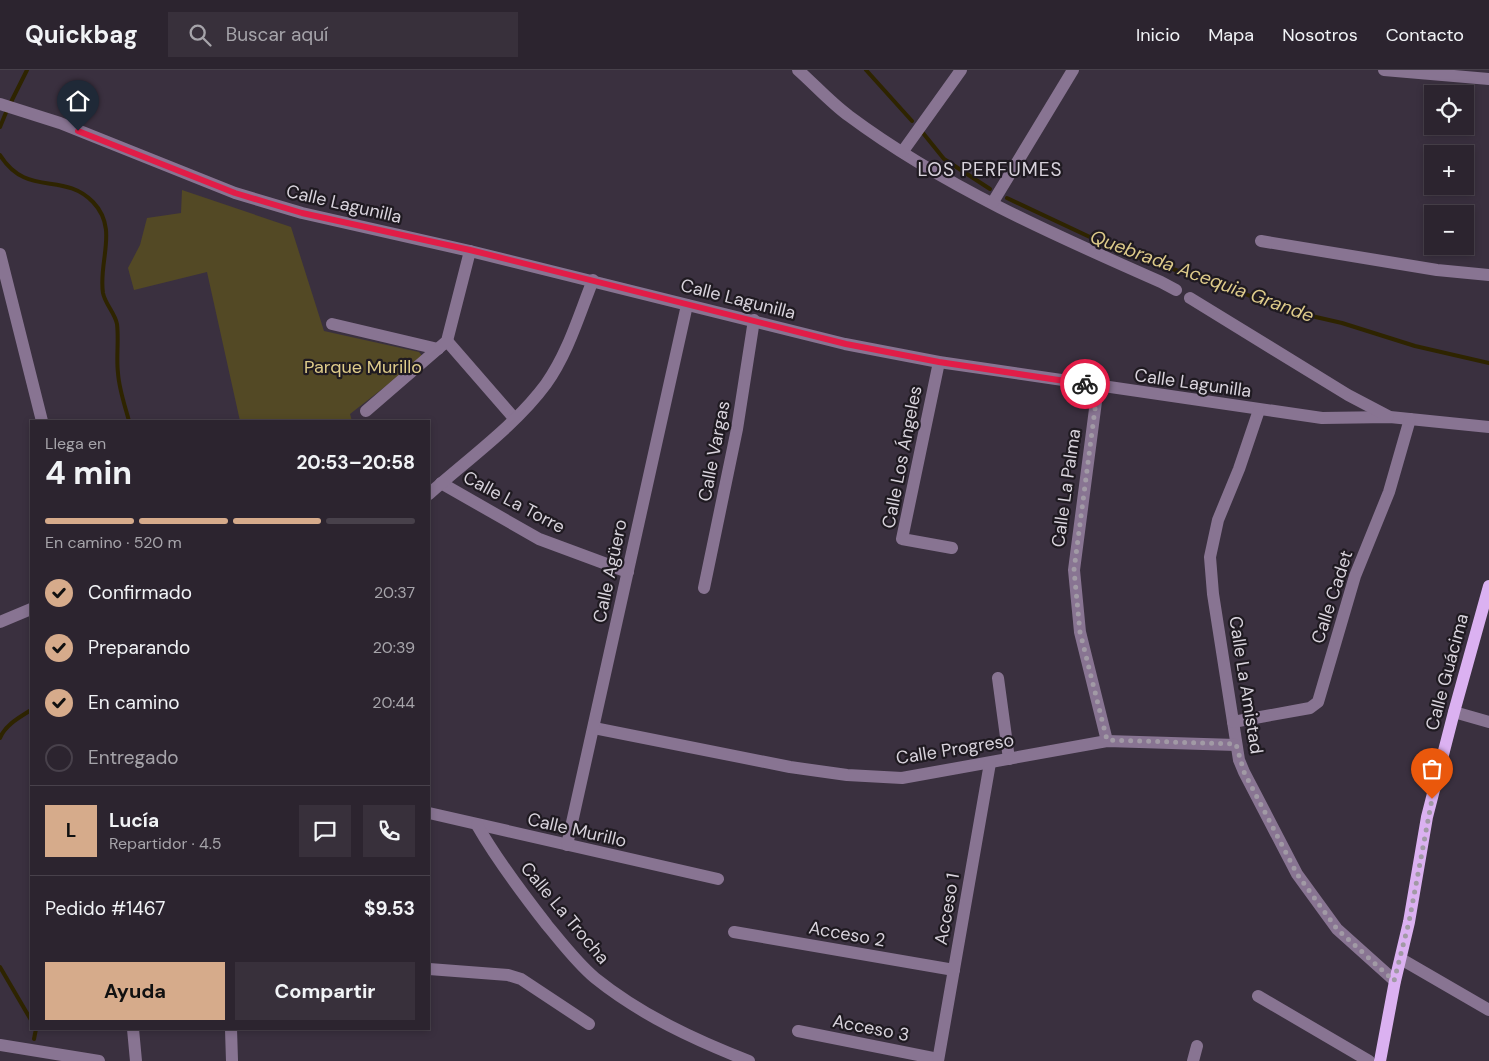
<!DOCTYPE html>
<html lang="es">
<head>
<meta charset="utf-8">
<style>
  :root { --surface:#2c242f; --page:#38303b; --text:#f1f3f6; --muted:#a6a4aa; --line:#48414b; --accent:#d6ab8b }
  body { margin:0; font-family:"DM Sans",sans-serif; background:var(--page); color:var(--text); height:100vh; display:flex; flex-direction:column; font-size:19px; white-space:nowrap }
  * { box-sizing:border-box; margin:0 }
  p { font-size:16px; color:var(--muted) }
  .icon { flex:none; width:28px; height:28px; fill:none; stroke:currentColor; stroke-width:2; stroke-linecap:round; stroke-linejoin:round }
  .map { position:relative; flex:1; overflow:hidden }
  .sheet { position:absolute; left:30px; top:350px; width:400px; height:610px; display:flex; flex-direction:column; background:var(--surface); border-radius:0px; box-shadow:0 2px 8px #0003,0 0 0 1px var(--line) }
  .sheet>* { flex:none }
  .buttons { position:absolute; left:1424px; top:15px; display:grid; gap:10px }
  .buttons a { display:grid; place-items:center; width:50px; height:50px; border-radius:0px; background:var(--surface); box-shadow:0 2px 8px #0003,0 0 0 1px var(--line); font-size:25px }
  .pin { position:absolute; display:grid; place-items:center; width:42px; height:42px; color:#fff; margin:-51px -21px; border-radius:50% 50% 50% 0; rotate:-45deg; box-shadow:0 0 5px #0007 }
  .pin .icon { rotate:45deg }
  .courier { position:absolute; display:grid; place-items:center; width:50px; height:50px; margin:-25px; border:4px solid #e11d48; border-radius:50%; background:#fff; color:#222; box-shadow:0 1px 6px #0007 }
  .summary em { font-style:normal; font-weight:700 }
  .summary div { display:flex; flex-direction:column-reverse }
  .summary { display:flex; align-items:center; justify-content:space-between; height:85px; padding:0 15px }
  h1 { font-size:32px; font-weight:700; line-height:38px }
  .bar { display:grid; grid-template-columns:repeat(4,1fr); gap:8px 5px; align-content:center; height:60px; padding:0 15px }
  .bar i { height:6px; border-radius:4px; background:var(--line) }
  .bar .active { background:var(--accent) }
  .bar p { grid-column:span 4 }
  .line { display:flex; align-items:center; gap:12px; padding:0 15px; border-top:1px solid var(--line) }
  .line div { flex:1 }
  .round { display:grid; place-items:center; flex:none; width:52px; height:52px; border-radius:0px; background:var(--page) }
  ol { padding:0 15px; list-style:none }
  li { display:flex; align-items:center; gap:15px; height:55px }
  li p { margin-inline-start:auto }
  li .icon { padding:5px; border-radius:50%; background:var(--accent); color:#111; stroke-width:4 }
  li:last-child { color:var(--muted) }
  li i { width:28px; height:28px; border:2px solid var(--line); border-radius:50% }
  .action { display:flex; gap:10px; margin-top:auto; padding:10px 15px }
  .action a { flex:1; height:58px; border-radius:0px; background:var(--accent); color:#111; font-size:20px; font-weight:700; line-height:58px; text-align:center }
  .action a+a { background:var(--page); color:var(--text) }
  header { display:flex; align-items:center; gap:30px; box-sizing:border-box; height:70px; padding:0 25px; background:var(--surface); border-bottom:1px solid var(--line) }
  header strong { font-size:24px }
  nav { display:flex; gap:28px; margin-inline-start:auto; font-size:18px }
  .search { width:350px; height:45px; background:var(--page); display:flex; align-items:center; gap:12px; box-sizing:border-box; padding:0 18px; border-radius:0px; color:var(--muted); font-size:19px }
  .map>svg:first-child { display:block }
  .green { fill:#534925 }
  .lines { fill:none; stroke-linecap:round; stroke-linejoin:round }
  .stream { stroke:#2e2400; stroke-width:4 }
  .minor { stroke:#887492; stroke-width:12 }
  .major { stroke:#dbb1f1; stroke-width:12 }
  .done { stroke:#a19aa5; stroke-width:5; stroke-dasharray:0 9 }
  .route { stroke:#e11d48; stroke-width:6 }
  .labels { text-anchor:middle; dominant-baseline:central; stroke-width:4.5; stroke-linejoin:round; paint-order:stroke }
  .street-label { font-size:18px; fill:#d8d3dc; stroke:#1f1a21 }
  .park-label { font-size:18px; fill:#dfcc8b; stroke:#1f1a21 }
  .neighbourhood-label { font-size:19px; letter-spacing:1px; fill:#d8d3dc; stroke:#1f1a21 }
  .water-label { font-size:19px; font-style:italic; fill:#decb8a; stroke:#1f1a21 }
</style>
</head>
<body>
<header>
<strong>Quickbag</strong>
<div class="search"><svg class="icon" aria-label="search" viewBox="0 0 24 24"><circle cx="10" cy="10" r="6"/><path d="M15 15l6 6"/></svg>Buscar aquí</div>
<nav><a>Inicio</a><a>Mapa</a><a>Nosotros</a><a>Contacto</a></nav>
</header>
<div class="map">
<svg width="1489" height="991" viewBox="0 0 1489 991">
  <rect width="100%" height="100%" fill="#3a303f"/>
  <polygon class="green" points="182,120 291,157 324,261 419,282 423,287 350,344 352,351 240,351 207,202 134,220 128,198 140,175 147,148 181,143"/>
  <g class="lines">
    <g class="stream">
      <polyline points="866,0 912,51"/>
      <polyline points="10,34 27,0"/>
      <polyline points="0,57 7,40"/>
      <polyline points="923,63 944,89 990,119"/>
      <path d="M0,85C27,128 63,101 93,132C119,159 98,191 103,223C105,234 115,243 117,254C119,271 116,287 118,303C119,319 125,336 129,351"/>
      <polyline points="1007,128 1109,176 1148,191 1231,218 1281,239 1342,253 1415,276 1489,293"/>
      <path d="M0,668C5,655 20,647 31,640"/>
      <polyline points="0,897 31,950"/>
      <polyline points="34,969 36,959"/>
    </g>
    <g class="minor">
      <path d="M798,0C815,15 831,33 849,46C943,116 1054,165 1161,212L1176,220"/>
      <polyline points="1384,0 1489,9"/>
      <polyline points="0,34 60,53 235,123 302,143 470,181 845,274 939,292 1322,348 1390,347 1489,357"/>
      <polyline points="903,81 961,0"/>
      <polyline points="993,132 1073,0"/>
      <polyline points="1261,171 1437,200 1489,205"/>
      <polyline points="0,184 42,351"/>
      <polyline points="1190,228 1348,325 1388,346"/>
      <polyline points="332,254 438,279"/>
      <polyline points="447,271 514,348"/>
      <polyline points="939,292 902,469 952,478"/>
      <polyline points="1098,316 1074,500 1080,562 1107,671"/>
      <polyline points="1259,340 1239,399 1218,450 1210,487 1213,524 1239,690 1244,702 1297,804 1337,859 1395,911"/>
      <polyline points="366,341 447,271 470,181"/>
      <polyline points="441,413 539,469 628,502"/>
      <path d="M429,424C468,389 515,356 546,314C568,283 579,245 593,210"/>
      <polyline points="704,518 737,359 754,250"/>
      <polyline points="0,552 31,539"/>
      <polyline points="998,608 1009,689"/>
      <polyline points="1454,642 1489,652"/>
      <polyline points="1233,652 1310,638 1318,632 1355,506 1389,422 1410,349"/>
      <polyline points="594,658 790,697 847,705 902,708 1107,671 1236,675"/>
      <polyline points="429,743 718,809"/>
      <path d="M477,755C497,790 522,823 547,855C562,873 577,893 595,908C641,945 695,970 749,991"/>
      <polyline points="567,775 687,235"/>
      <polyline points="734,862 954,900"/>
      <polyline points="1401,889 1489,940"/>
      <polyline points="429,899 508,905 521,909 589,954"/>
      <polyline points="1258,926 1369,991"/>
      <polyline points="133,959 136,991"/>
      <polyline points="231,959 232,991"/>
      <polyline points="798,961 938,989"/>
      <polyline points="0,975 99,991"/>
      <polyline points="938,991 990,693"/>
      <polyline points="1193,991 1197,976"/>
    </g>
    <polyline class="major" points="1380,991 1395,911 1409,852 1427,747 1454,642 1489,516"/>
  </g>
  <g class="lines">
    <polyline class="done" points="1085,314 1098,316 1074,500 1080,562 1107,670 1236,674 1244,702 1297,804 1337,859 1394,911 1409,852 1432,729"/>
    <polyline class="route" points="78,61 235,123 302,143 470,180 846,274 939,292 1085,314"/>
  </g>
  <g class="labels">
    <g class="street-label">
      <text transform="translate(344 134) rotate(13)">Calle Lagunilla</text>
      <text transform="translate(738 229) rotate(14)">Calle Lagunilla</text>
      <text transform="translate(1193 313) rotate(8)">Calle Lagunilla</text>
      <text transform="translate(714 381) rotate(-79)">Calle Vargas</text>
      <text transform="translate(902 387) rotate(-79)">Calle Los Ángeles</text>
      <text transform="translate(1066 418) rotate(-82)">Calle La Palma</text>
      <text transform="translate(514 432) rotate(28)">Calle La Torre</text>
      <text transform="translate(610 501) rotate(-78)">Calle Agüero</text>
      <text transform="translate(1332 527) rotate(-72)">Calle Cadet</text>
      <text transform="translate(1447 602) rotate(-75)">Calle Guácima</text>
      <text transform="translate(1246 615) rotate(81)">Calle La Amistad</text>
      <text transform="translate(955 679) rotate(-9)">Calle Progreso</text>
      <text transform="translate(577 760) rotate(13)">Calle Murillo</text>
      <text transform="translate(947 839) rotate(-80)">Acceso 1</text>
      <text transform="translate(565 843) rotate(50)">Calle La Trocha</text>
      <text transform="translate(847 864) rotate(10)">Acceso 2</text>
      <text transform="translate(871 958) rotate(11)">Acceso 3</text>
    </g>
    <g class="park-label">
      <text x="363" y="297">Parque Murillo</text>
    </g>
    <g class="neighbourhood-label">
      <text x="990" y="99">LOS PERFUMES</text>
    </g>
    <g class="water-label">
      <text transform="translate(1202 206) rotate(20)">Quebrada Acequia Grande</text>
    </g>
  </g>
</svg>
<div class="buttons">
<a><svg class="icon" aria-label="locate" viewBox="0 0 24 24"><circle cx="12" cy="12" r="6"/><path d="M12 2v4M12 18v4M2 12h4M18 12h4"/></svg></a>
<a>+</a>
<a>−</a>
</div>
<div class="pin" style="left:1432px;top:729px;background:#ea580c"><svg class="icon" aria-label="bag" viewBox="0 0 24 24"><path d="M5 8h14l-1 12H6zM9 8a3 3 0 0 1 6 0"/></svg></div>
<div class="pin" style="left:78px;top:61px;background:#1f2937"><svg class="icon" aria-label="home" viewBox="0 0 24 24"><path d="M3 11l9-7 9 7M6 9v11h12V9"/></svg></div>
<div class="courier" style="left:1085px;top:314px"><svg class="icon" aria-label="bike" viewBox="0 0 24 24"><circle cx="6" cy="16" r="4"/><circle cx="18" cy="16" r="4"/><path d="M6 16l4-8h5l3 8M10 8l3 8H6M13 5h3"/></svg></div>
<section class="sheet">
<div class="summary"><div><h1>4 min</h1><p>Llega en</p></div><em>20:53–20:58</em></div>
<div class="bar"><i class="active"></i><i class="active"></i><i class="active"></i><i></i><p>En camino · 520 m</p></div>
<ol>
<li><svg class="icon" aria-label="check" viewBox="0 0 24 24"><path d="M5 12l5 5 9-10"/></svg>Confirmado<p>20:37</p></li>
<li><svg class="icon" aria-label="check" viewBox="0 0 24 24"><path d="M5 12l5 5 9-10"/></svg>Preparando<p>20:39</p></li>
<li><svg class="icon" aria-label="check" viewBox="0 0 24 24"><path d="M5 12l5 5 9-10"/></svg>En camino<p>20:44</p></li>
<li><i></i>Entregado</li>
</ol>
<div class="line" style="height:90px"><b class="round" style="background:var(--accent);color:#111">L</b><div><b>Lucía</b><p>Repartidor · 4.5</p></div><a class="round"><svg class="icon" aria-label="chat" viewBox="0 0 24 24"><path d="M4 5h16v11H9l-5 4z"/></svg></a><a class="round"><svg class="icon" aria-label="phone" viewBox="0 0 24 24"><path d="M5 4h4l2 5-3 2q2 4 5 5l2-3 5 2v4C11 20 4 13 5 4z"/></svg></a></div>
<div class="line" style="height:65px"><div>Pedido #1467</div><b>$9.53</b></div>
<div class="action"><a>Ayuda</a><a>Compartir</a></div>
</section>
</div>
</body>
</html>
